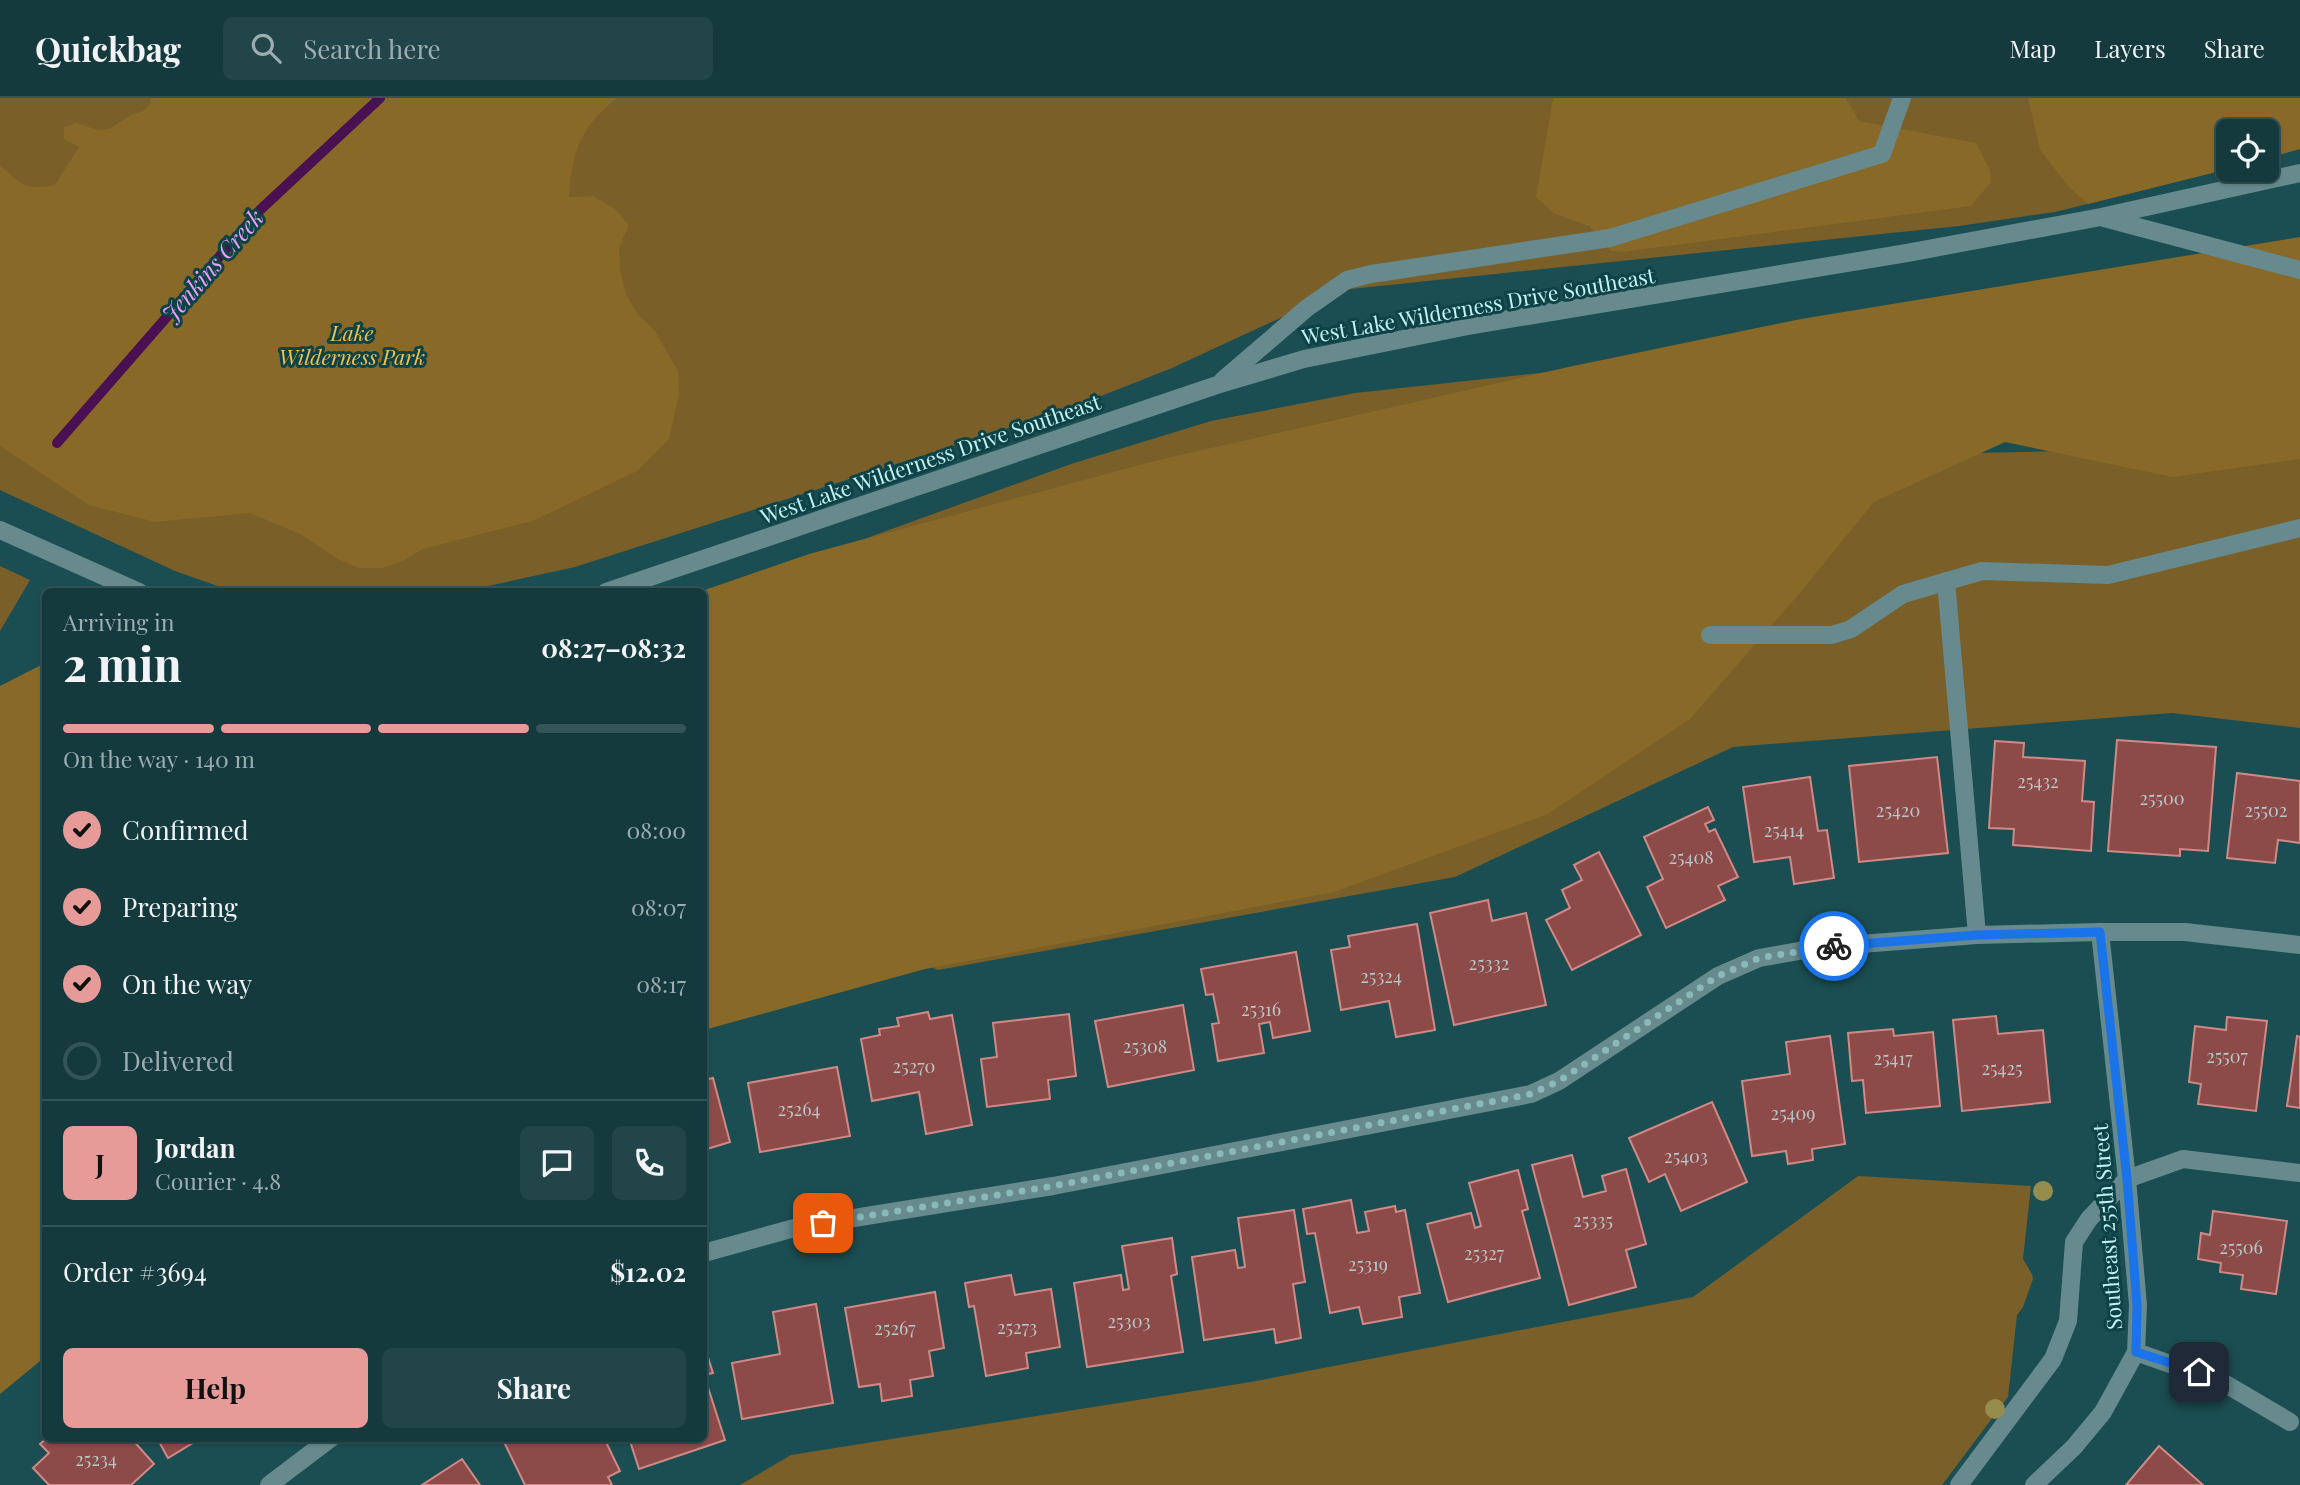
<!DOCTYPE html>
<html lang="en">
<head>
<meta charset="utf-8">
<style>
  :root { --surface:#143a3e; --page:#214549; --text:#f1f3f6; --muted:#9dadb0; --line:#335458; --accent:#e69b98 }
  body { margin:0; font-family:"Playfair Display",serif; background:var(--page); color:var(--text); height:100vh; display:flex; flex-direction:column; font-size:26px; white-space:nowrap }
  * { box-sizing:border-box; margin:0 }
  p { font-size:23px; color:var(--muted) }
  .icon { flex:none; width:38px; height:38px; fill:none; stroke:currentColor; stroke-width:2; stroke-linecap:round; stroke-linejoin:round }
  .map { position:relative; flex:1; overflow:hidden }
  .details { position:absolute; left:42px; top:490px; width:665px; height:854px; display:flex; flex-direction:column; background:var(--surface); border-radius:10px; box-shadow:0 2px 5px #0004,0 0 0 2px var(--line) }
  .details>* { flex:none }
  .controls { position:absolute; left:2216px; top:21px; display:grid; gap:14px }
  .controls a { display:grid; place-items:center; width:63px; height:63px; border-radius:10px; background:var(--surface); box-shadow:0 2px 5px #0004,0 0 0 2px var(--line); font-size:35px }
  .pin { position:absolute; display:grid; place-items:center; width:60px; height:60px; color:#fff; margin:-30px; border-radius:14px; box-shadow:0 4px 10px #0006 }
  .courier { position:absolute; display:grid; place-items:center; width:70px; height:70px; margin:-35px; border:5px solid #1a73e8; border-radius:50%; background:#fff; color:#222; box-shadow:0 2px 9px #0007 }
  .headline em { font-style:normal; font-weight:700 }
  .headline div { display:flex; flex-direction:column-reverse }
  .headline { display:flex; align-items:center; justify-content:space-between; height:119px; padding:0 21px }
  h1 { font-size:46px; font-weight:700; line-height:52px }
  .bar { display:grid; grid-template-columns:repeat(4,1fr); gap:10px 7px; align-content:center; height:84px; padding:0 21px }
  .bar i { height:9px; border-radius:5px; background:var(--line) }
  .bar .active { background:var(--accent) }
  .bar p { grid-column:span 4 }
  .line { display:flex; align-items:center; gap:18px; padding:0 21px; border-top:2px solid var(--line) }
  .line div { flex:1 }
  .round { display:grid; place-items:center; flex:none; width:74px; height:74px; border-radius:10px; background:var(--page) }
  ol { padding:0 21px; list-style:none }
  li { display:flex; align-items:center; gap:21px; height:77px }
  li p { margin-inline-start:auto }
  li .icon { padding:7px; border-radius:50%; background:var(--accent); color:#111; stroke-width:4 }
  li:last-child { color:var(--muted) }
  li i { width:38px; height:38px; border:4px solid var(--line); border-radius:50% }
  .cta { display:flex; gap:14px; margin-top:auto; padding:14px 21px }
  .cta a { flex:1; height:80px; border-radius:10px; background:var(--accent); color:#111; font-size:28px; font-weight:700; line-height:80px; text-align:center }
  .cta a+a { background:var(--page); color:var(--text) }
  header { display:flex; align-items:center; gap:42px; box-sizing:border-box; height:98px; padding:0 35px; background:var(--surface); border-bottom:2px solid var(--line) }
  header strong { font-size:33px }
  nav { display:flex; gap:38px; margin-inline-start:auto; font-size:24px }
  .search { width:490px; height:63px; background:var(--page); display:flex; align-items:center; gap:18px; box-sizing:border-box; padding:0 24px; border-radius:10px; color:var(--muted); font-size:26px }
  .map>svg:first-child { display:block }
  .green { fill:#7a5f29 }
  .forest { fill:#886927 }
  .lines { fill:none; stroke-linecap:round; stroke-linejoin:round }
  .stream { stroke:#4a1052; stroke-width:10 }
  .building { fill:#8c4a48; stroke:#d18986; stroke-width:2 }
  .minor { stroke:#668a8d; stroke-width:18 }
  .tree { fill:#958c4d }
  .done { stroke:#8ab8bb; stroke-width:7; stroke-dasharray:0 12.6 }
  .route { stroke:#1a73e8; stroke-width:9 }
  .labels { text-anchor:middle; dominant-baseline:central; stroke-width:6; stroke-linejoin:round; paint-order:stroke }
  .number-label { font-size:18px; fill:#b8c7c9 }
  .street-label { font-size:21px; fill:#c6f1f4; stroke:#0d4347 }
  .park-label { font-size:21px; font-style:italic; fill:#f8bf49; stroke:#0d4347 }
  .water-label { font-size:23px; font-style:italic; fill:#ed9ff7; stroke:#0d4347 }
</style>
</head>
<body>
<header>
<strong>Quickbag</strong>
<div class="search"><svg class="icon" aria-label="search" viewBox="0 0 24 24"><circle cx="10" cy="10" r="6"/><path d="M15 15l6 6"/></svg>Search here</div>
<nav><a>Map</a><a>Layers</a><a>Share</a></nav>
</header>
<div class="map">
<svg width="2300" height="1387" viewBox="0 0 2300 1387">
  <rect width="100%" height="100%" fill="#1b4e52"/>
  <g class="green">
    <polygon points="0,0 2300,0 2300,51 2266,60 2266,33 2228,33 2228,71 2055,114 1959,128 1341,192 1172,270 1068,311 575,469 465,493 232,493 175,473 0,392"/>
    <polygon points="1690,259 1644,362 2300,348 2300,630 2172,615 1733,649 1455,779 938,872 807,811 704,499 1071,366 1211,323 1355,295"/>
    <polygon points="0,468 30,482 0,533"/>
    <polygon points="1858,1078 2031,1088 2023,1161 2032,1176 2033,1181 2023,1209 2017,1217 2008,1299 1942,1387 740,1387 791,1357 1251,1284 1693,1199"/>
  </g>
  <g class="forest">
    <path d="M150,0H617C580,29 572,54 569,99L593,98L614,110L629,127L619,150L620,173L626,196L638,217L655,233L678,273L679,296L669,341L637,373L533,423L423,451L403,463L383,470H359L338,461L300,436L250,415L155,424L89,407L0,348V67C21,86 25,93 55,87L79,49L64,41V29L76,25L98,32L109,31L131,17L143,13L151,5Z"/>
    <polygon points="1553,0 1846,0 1859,23 1976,45 1990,72 1991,84 1971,108 1622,154 1611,153 1589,128 1553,115 1536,99"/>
    <polygon points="2028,0 2300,0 2300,51 2266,60 2266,33 2228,33 2228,71 2088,106 2069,89 2040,52"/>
    <polygon points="2300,139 2300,361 2172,379 2005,344 1874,404 1799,496 1690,621 1548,716 1334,794 925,871 704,932 704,494 699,494 809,456 1154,363 1573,268 1801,221"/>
    <polygon points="45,565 45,1259 0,1296 0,588"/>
  </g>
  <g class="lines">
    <polyline class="stream" points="57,345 260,112 380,0"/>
  </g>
  <g class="building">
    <polygon points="2117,642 2216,649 2208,753 2180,751 2180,758 2108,753"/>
    <polygon points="1995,643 2024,645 2023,659 2085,663 2082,703 2094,704 2091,753 2013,747 2014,731 1989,730"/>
    <polygon points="1937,659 1948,755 1859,764 1849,668"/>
    <polygon points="2237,675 2300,683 2300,745 2278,742 2275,765 2227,760"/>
    <polygon points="1810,679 1818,733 1827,732 1834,780 1794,786 1790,759 1754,764 1743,689"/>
    <polygon points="1708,709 1714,722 1705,726 1709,734 1715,731 1738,779 1718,788 1725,802 1666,830 1647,789 1663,781 1644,739"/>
    <polygon points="1599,754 1641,837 1572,872 1546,822 1570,810 1562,792 1582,782 1574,767"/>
    <polygon points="1488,802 1492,823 1526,815 1546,907 1454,927 1430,815"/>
    <polygon points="1417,826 1435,932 1396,939 1389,903 1341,912 1331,852 1350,849 1348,838"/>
    <polygon points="1296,854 1310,933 1273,940 1270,924 1259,926 1264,955 1218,963 1212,926 1219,925 1213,896 1206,897 1201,871"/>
    <polygon points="1183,907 1194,972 1108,989 1095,923"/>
    <polygon points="928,914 930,921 952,917 972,1027 926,1036 919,994 872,1003 861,941 880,937 879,931 899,928 897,920"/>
    <polygon points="1069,916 1076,978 1048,982 1050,1001 987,1009 981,961 997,959 993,925"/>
    <polygon points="1996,918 1998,936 2043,932 2050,1004 1962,1013 1953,922"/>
    <polygon points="2227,919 2267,923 2256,1013 2198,1006 2201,986 2189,984 2195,928 2226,932"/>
    <polygon points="1893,931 1894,938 1933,934 1940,1008 1866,1015 1863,982 1852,983 1848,935"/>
    <polygon points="1830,938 1845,1046 1812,1051 1813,1062 1788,1066 1786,1053 1752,1058 1742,983 1790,976 1786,944"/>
    <polygon points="2297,938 2300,939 2300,1010 2287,1008"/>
    <polygon points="837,969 850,1038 760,1054 748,985"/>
    <polygon points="713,980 730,1044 704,1052 704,982"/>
    <polygon points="1712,1004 1747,1084 1681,1113 1665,1076 1649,1084 1629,1040"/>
    <polygon points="1572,1057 1583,1099 1606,1093 1602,1078 1626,1071 1646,1146 1626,1152 1636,1189 1569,1207 1532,1067"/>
    <polygon points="1518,1072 1528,1111 1522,1113 1540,1180 1448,1204 1427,1126 1471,1115 1475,1130 1481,1128 1469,1085"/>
    <polygon points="1351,1102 1357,1135 1369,1133 1365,1114 1395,1108 1396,1114 1405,1112 1420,1195 1399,1199 1402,1219 1363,1226 1359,1209 1330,1215 1315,1135 1307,1136 1303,1111"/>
    <polygon points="1294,1112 1305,1184 1293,1186 1301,1240 1276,1245 1274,1231 1204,1242 1192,1159 1235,1152 1238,1170 1245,1169 1238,1120"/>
    <polygon points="2213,1113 2287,1123 2276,1196 2241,1191 2243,1177 2220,1174 2221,1165 2198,1161 2201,1135 2210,1137"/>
    <polygon points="1172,1140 1177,1176 1171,1178 1183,1254 1087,1269 1074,1185 1121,1177 1123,1192 1129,1191 1122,1148"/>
    <polygon points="1011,1177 1015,1197 1051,1191 1060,1249 1026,1255 1028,1270 986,1278 974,1208 969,1209 965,1185"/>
    <polygon points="935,1194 944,1250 929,1253 933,1278 910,1282 912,1298 882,1303 880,1286 859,1289 845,1210"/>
    <polygon points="816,1206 833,1305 742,1321 732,1265 780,1256 773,1214"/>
    <polygon points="704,1247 713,1275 704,1277 725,1342 639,1371 629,1340 704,1340"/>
    <polygon points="47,1340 131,1340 154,1366 131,1387 49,1387 33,1370 49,1355 40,1346"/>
    <polygon points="157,1340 201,1340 168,1360"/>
    <polygon points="502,1340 604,1340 620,1373 608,1379 612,1387 525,1387"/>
    <polygon points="2159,1348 2203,1387 2126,1387"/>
    <polygon points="462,1361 480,1387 422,1387"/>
  </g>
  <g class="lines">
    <g class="minor">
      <polyline points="2104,120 2300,172"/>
      <polyline points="1223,282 1307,210 1347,182 1371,176 1610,140 1882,56 1902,0"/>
      <polyline points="0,432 139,494"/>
      <polyline points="1946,483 1977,837"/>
      <polyline points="606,494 1217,287 1304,261 1473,227 1907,155 2101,119 2300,75"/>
      <polyline points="1710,537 1832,537 1851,531 1903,496 1982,473 2108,477 2300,430"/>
      <polyline points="704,1155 798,1129 1053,1088 1531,996 1559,983 1718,878 1759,860 1822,849 1977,837 2100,834 2185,834 2300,847"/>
      <polyline points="2136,1254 2224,1285 2290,1324"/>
      <polyline points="269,1387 331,1340"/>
      <polyline points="1959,1387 2053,1261 2068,1223 2074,1144 2089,1121 2127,1081 2183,1061 2300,1075"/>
      <polyline points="2034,1387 2074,1349 2103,1314 2136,1254 2138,1207 2127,1081 2100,834"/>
    </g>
  </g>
  <g class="tree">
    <circle cx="2043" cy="1093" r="10"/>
    <circle cx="1995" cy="1311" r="10"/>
  </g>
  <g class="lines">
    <polyline class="done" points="823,1125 1053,1088 1531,996 1559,983 1718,878 1759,860 1834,848"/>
    <polyline class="route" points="1834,848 1977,837 2100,834 2127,1081 2137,1207 2136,1254 2199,1274"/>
  </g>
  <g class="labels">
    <g class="number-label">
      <text x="2038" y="683">25432</text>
      <text x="2162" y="700">25500</text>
      <text x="1898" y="712">25420</text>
      <text x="2266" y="712">25502</text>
      <text x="1784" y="732">25414</text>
      <text x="1691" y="759">25408</text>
      <text x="1489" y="865">25332</text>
      <text x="1381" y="878">25324</text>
      <text x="1261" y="911">25316</text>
      <text x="1145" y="948">25308</text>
      <text x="2227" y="958">25507</text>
      <text x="1893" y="960">25417</text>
      <text x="914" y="968">25270</text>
      <text x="2002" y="970">25425</text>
      <text x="799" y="1011">25264</text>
      <text x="1793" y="1015">25409</text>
      <text x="1686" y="1058">25403</text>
      <text x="1593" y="1122">25335</text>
      <text x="2241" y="1149">25506</text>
      <text x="1484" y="1155">25327</text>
      <text x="1368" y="1166">25319</text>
      <text x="1129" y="1223">25303</text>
      <text x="1017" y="1229">25273</text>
      <text x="895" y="1230">25267</text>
      <text x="96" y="1361">25234</text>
    </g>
    <g class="street-label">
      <text transform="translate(1478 207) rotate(-10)">West Lake Wilderness Drive Southeast</text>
      <text transform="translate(930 360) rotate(-19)">West Lake Wilderness Drive Southeast</text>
      <text transform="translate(2106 1129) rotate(-94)">Southeast 255th Street</text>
    </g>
    <g class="park-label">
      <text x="352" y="234">Lake<tspan x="352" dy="24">Wilderness Park</tspan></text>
    </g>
    <g class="water-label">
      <text transform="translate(212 167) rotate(-49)">Jenkins Creek</text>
    </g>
  </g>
</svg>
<div class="controls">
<a><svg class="icon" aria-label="locate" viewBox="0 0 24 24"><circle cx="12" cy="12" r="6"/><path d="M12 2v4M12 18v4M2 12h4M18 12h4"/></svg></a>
</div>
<div class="pin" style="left:823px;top:1125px;background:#ea580c"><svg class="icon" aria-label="bag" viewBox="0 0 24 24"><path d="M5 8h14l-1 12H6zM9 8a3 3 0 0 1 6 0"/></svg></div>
<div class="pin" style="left:2199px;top:1274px;background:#1f2937"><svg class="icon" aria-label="home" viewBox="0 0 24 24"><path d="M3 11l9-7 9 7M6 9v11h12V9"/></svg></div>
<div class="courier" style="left:1834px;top:848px"><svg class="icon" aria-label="bike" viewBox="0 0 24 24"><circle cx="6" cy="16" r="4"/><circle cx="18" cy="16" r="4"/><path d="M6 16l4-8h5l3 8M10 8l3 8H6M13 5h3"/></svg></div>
<section class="details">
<div class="headline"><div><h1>2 min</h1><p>Arriving in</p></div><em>08:27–08:32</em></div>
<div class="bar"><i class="active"></i><i class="active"></i><i class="active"></i><i></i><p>On the way · 140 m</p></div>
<ol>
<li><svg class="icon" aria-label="check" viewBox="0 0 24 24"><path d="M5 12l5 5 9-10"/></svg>Confirmed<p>08:00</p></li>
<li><svg class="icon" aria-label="check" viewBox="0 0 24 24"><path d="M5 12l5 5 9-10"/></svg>Preparing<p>08:07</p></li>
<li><svg class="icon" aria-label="check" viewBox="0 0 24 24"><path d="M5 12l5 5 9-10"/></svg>On the way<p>08:17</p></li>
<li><i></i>Delivered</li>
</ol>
<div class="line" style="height:126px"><b class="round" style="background:var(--accent);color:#111">J</b><div><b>Jordan</b><p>Courier · 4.8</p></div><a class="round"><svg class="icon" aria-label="chat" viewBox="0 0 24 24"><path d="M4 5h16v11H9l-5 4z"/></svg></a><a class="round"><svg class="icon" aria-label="phone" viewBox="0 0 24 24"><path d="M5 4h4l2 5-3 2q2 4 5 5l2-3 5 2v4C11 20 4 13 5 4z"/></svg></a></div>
<div class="line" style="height:91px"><div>Order #3694</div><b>$12.02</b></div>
<div class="cta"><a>Help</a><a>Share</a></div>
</section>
</div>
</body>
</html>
